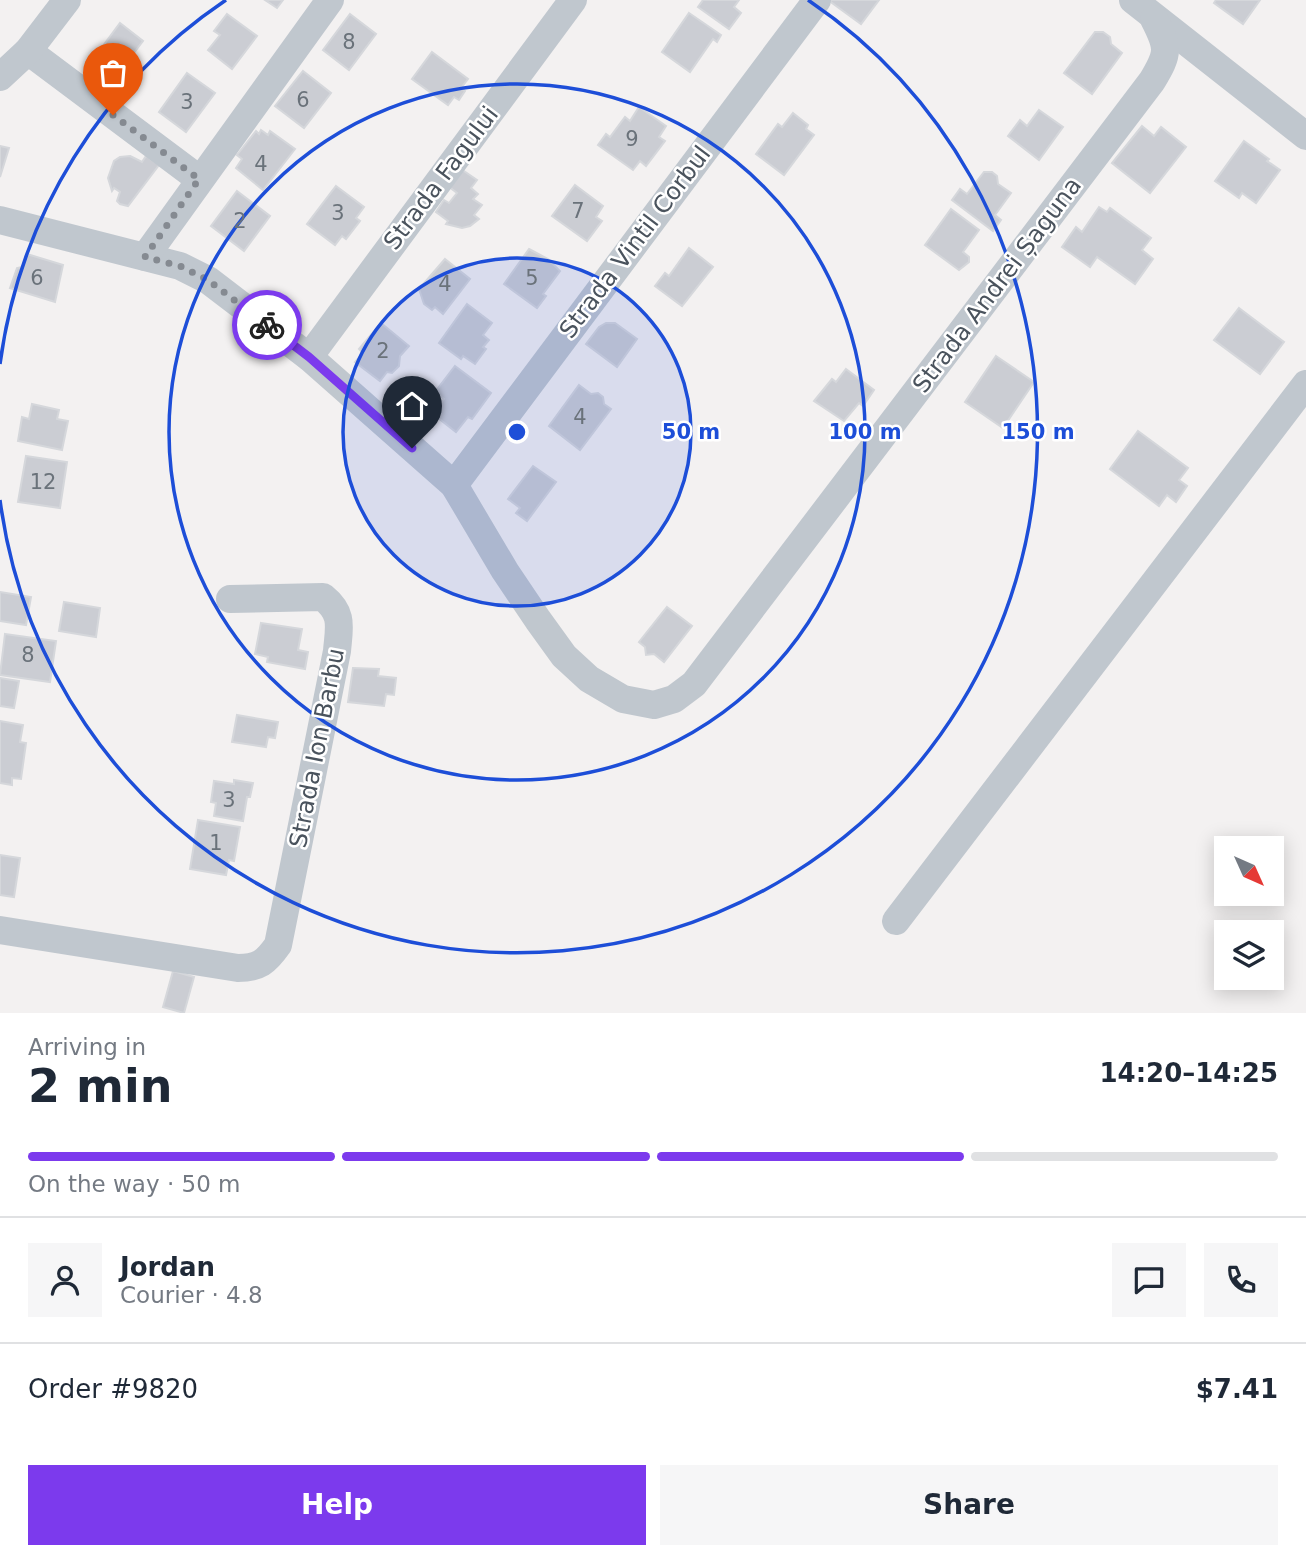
<!DOCTYPE html>
<html lang="en">
<head>
<meta charset="utf-8">
<style>
  :root { --surface:#fff; --page:#f6f6f7; --text:#1f2937; --muted:#747a83; --line:#e0e1e3; --accent:#7c3aed }
  body { margin:0; font-family:"DejaVu Sans",sans-serif; background:var(--page); color:var(--text); height:100vh; display:flex; flex-direction:column; font-size:26px; white-space:nowrap }
  * { box-sizing:border-box; margin:0 }
  p { font-size:23px; color:var(--muted) }
  .icon { flex:none; width:38px; height:38px; fill:none; stroke:currentColor; stroke-width:2; stroke-linecap:round; stroke-linejoin:round }
  .map { position:relative; height:1013px; overflow:hidden }
  .details { display:flex; flex-direction:column; background:var(--surface); flex:1 }
  .details>* { flex:none }
  .needle { width:46px; rotate:135deg }
  .fabs { position:absolute; left:1214px; top:836px; display:grid; gap:14px }
  .fabs a { display:grid; place-items:center; width:70px; height:70px; border-radius:0px; background:var(--surface); box-shadow:0 4px 18px #0003; font-size:35px }
  .pin { position:absolute; display:grid; place-items:center; width:60px; height:60px; color:#fff; margin:-72px -30px; border-radius:50% 50% 50% 0; rotate:-45deg; box-shadow:0 0 7px #0007 }
  .pin .icon { rotate:45deg }
  .courier { position:absolute; display:grid; place-items:center; width:70px; height:70px; margin:-35px; border:5px solid #7c3aed; border-radius:50%; background:#fff; color:#222; box-shadow:0 2px 9px #0007 }
  .summary em { font-style:normal; font-weight:700 }
  .summary div { display:flex; flex-direction:column-reverse }
  .summary { display:flex; align-items:center; justify-content:space-between; height:119px; padding:0 28px }
  h1 { font-size:46px; font-weight:700; line-height:52px }
  .bar { display:grid; grid-template-columns:repeat(4,1fr); gap:10px 7px; align-content:center; height:84px; padding:0 28px }
  .bar i { height:9px; border-radius:5px; background:var(--line) }
  .bar .active { background:var(--accent) }
  .bar p { grid-column:span 4 }
  .line { display:flex; align-items:center; gap:18px; padding:0 28px; border-top:2px solid var(--line) }
  .line div { flex:1 }
  .round { display:grid; place-items:center; flex:none; width:74px; height:74px; border-radius:0px; background:var(--page) }
  .button { display:flex; gap:14px; margin-top:auto; padding:14px 28px }
  .button a { flex:1; height:80px; border-radius:0px; background:var(--accent); color:#fff; font-size:28px; font-weight:700; line-height:80px; text-align:center }
  .button a+a { background:var(--page); color:var(--text) }
  .map>svg:first-child { display:block }
  .building { fill:#cbcdd3; stroke:#d5d7db; stroke-width:2 }
  .lines { fill:none; stroke-linecap:round; stroke-linejoin:round }
  .street { stroke:#c0c7ce; stroke-width:28 }
  .done { stroke:#858a91; stroke-width:7; stroke-dasharray:0 12.6 }
  .route { stroke:#7c3aed; stroke-width:9 }
  .ring { fill:none; stroke:#1d4ed8; stroke-width:3.5 }
  .labels { text-anchor:middle; dominant-baseline:central; stroke-width:5; stroke-linejoin:round; paint-order:stroke }
  .number-label { font-size:21px; fill:#6a727a }
  .street-label { font-size:24px; fill:#4a535d; stroke:#fff }
  .centre { fill:#1d4ed8; stroke:#fff; stroke-width:3.5 }
  .ring-label { font-size:21px; text-anchor:middle; font-weight:bold; fill:#1d4ed8; stroke:#fff; stroke-width:5; stroke-linejoin:round; paint-order:stroke }
</style>
</head>
<body>
<div class="map">
<svg width="1306" height="1013" viewBox="0 0 1306 1013">
  <rect width="100%" height="100%" fill="#f3f1f1"/>
  <g class="building">
    <polygon points="265,0 283,0 277,8"/>
    <polygon points="703,0 739,0 734,7 741,13 729,29 698,7"/>
    <polygon points="828,0 879,0 861,24"/>
    <polygon points="1216,0 1260,0 1243,24 1214,3"/>
    <polygon points="689,13 721,35 717,42 713,39 690,72 662,52"/>
    <polygon points="227,14 257,36 232,69 208,50 220,35 214,31"/>
    <polygon points="350,14 376,34 349,70 323,50"/>
    <polygon points="120,23 143,41 117,75 94,58"/>
    <polygon points="1095,32 1103,32 1110,37 1111,44 1122,53 1092,94 1064,73"/>
    <polygon points="432,52 468,79 461,88 465,91 459,100 454,97 448,105 412,79"/>
    <polygon points="303,71 331,93 304,128 275,106"/>
    <polygon points="187,73 215,93 186,132 159,112"/>
    <polygon points="639,107 666,126 659,137 665,141 646,166 640,161 633,170 598,145 606,134 610,137 625,117 630,121"/>
    <polygon points="1039,110 1063,127 1039,160 1008,136 1020,120 1027,126"/>
    <polygon points="793,113 808,125 806,129 814,135 784,175 756,154 778,124 782,127"/>
    <polygon points="1142,126 1154,136 1161,127 1186,147 1150,193 1112,163"/>
    <polygon points="261,130 268,135 270,131 295,149 263,190 236,168 242,159 237,155 256,131 259,134"/>
    <polygon points="1244,141 1269,159 1267,161 1280,170 1256,203 1242,193 1239,198 1215,181"/>
    <polygon points="0,146 9,148 0,177"/>
    <polygon points="130,156 142,162 146,156 159,165 128,206 120,204 117,201 120,192 114,188 112,191 108,178 114,161 120,157"/>
    <polygon points="461,169 477,180 471,188 478,194 473,199 482,205 474,215 479,219 470,226 462,228 446,224 448,221 436,212 444,200 449,203 457,193 448,186"/>
    <polygon points="984,172 992,172 997,176 998,184 1011,193 995,215 1001,220 993,231 952,200 960,189 967,194"/>
    <polygon points="575,185 603,206 596,217 602,221 587,241 552,216"/>
    <polygon points="336,186 364,207 356,218 360,221 346,239 342,236 335,245 307,224"/>
    <polygon points="237,191 270,216 244,251 211,226"/>
    <polygon points="1099,207 1107,212 1110,208 1151,238 1142,250 1153,259 1135,284 1097,257 1090,267 1062,247 1076,227 1082,232"/>
    <polygon points="951,209 979,230 963,252 969,257 969,262 959,270 925,245"/>
    <polygon points="689,248 713,267 682,306 655,286 665,273 669,276"/>
    <polygon points="529,249 548,259 560,271 543,294 546,296 537,308 504,284"/>
    <polygon points="27,254 63,265 55,302 10,288 17,268 22,267"/>
    <polygon points="445,259 470,279 443,314 435,307 432,310 424,304 419,289"/>
    <polygon points="467,304 492,323 483,335 489,340 483,347 486,349 475,364 463,356 461,359 439,343"/>
    <polygon points="1239,308 1284,342 1260,374 1214,340"/>
    <polygon points="381,323 409,346 400,356 399,366 392,373 387,372 380,381 355,362 363,353 359,349"/>
    <polygon points="606,323 615,323 637,339 617,367 586,344 599,327"/>
    <polygon points="996,356 1034,382 1003,428 965,402"/>
    <polygon points="455,366 491,393 472,419 468,417 456,432 433,414 444,399 435,392"/>
    <polygon points="846,369 874,390 863,406 859,403 844,421 814,401 832,379 836,382"/>
    <polygon points="579,385 591,394 598,393 603,397 604,404 611,409 580,450 549,426"/>
    <polygon points="32,404 59,410 57,419 68,421 62,450 18,441 22,417 29,419"/>
    <polygon points="1138,431 1188,468 1179,480 1187,486 1176,502 1167,495 1159,506 1110,469"/>
    <polygon points="26,456 67,462 60,508 18,502"/>
    <polygon points="533,466 556,482 527,521 516,513 520,508 508,499"/>
    <polygon points="0,592 31,597 26,625 0,621"/>
    <polygon points="64,602 100,608 96,637 59,631"/>
    <polygon points="667,607 692,626 664,662 654,654 646,655 645,647 639,642"/>
    <polygon points="261,623 302,629 298,650 308,652 305,669 267,662 268,657 255,654"/>
    <polygon points="5,634 56,641 50,682 0,675"/>
    <polygon points="353,668 379,669 378,676 396,678 394,695 386,694 384,706 348,702"/>
    <polygon points="0,678 19,681 14,708 0,706"/>
    <polygon points="237,715 278,722 275,738 268,737 266,747 232,742"/>
    <polygon points="0,721 23,725 20,742 26,743 21,779 12,778 12,785 0,783"/>
    <polygon points="234,780 253,783 250,797 247,797 243,821 214,816 216,803 211,802 214,781 234,784"/>
    <polygon points="198,820 240,827 234,861 229,860 226,875 190,869"/>
    <polygon points="0,855 20,858 14,897 0,895"/>
    <polygon points="173,971 194,977 184,1013 163,1007"/>
  </g>
  <g class="lines">
    <g class="street">
      <polyline points="1133,0 1306,136"/>
      <polyline points="28,51 199,179"/>
      <polyline points="0,77 28,51 67,0"/>
      <path d="M0,220L180,266L208,280L309,357L454,485L505,571L538,620L564,656L589,679L623,699L654,705L674,699L694,684L1152,81C1169,53 1169,48 1154,19"/>
      <polyline points="145,257 330,0"/>
      <polyline points="309,357 573,0"/>
      <polyline points="454,485 817,0"/>
      <polyline points="896,921 1306,384"/>
      <path d="M0,930L238,968C259,968 266,962 278,945L337,651C339,627 344,614 323,597L230,599"/>
    </g>
  </g>
  <g class="lines">
    <polyline class="done" points="113,115 199,179 145,257 180,266 208,280 267,325"/>
    <polyline class="route" points="267,325 309,357 412,448"/>
  </g>
  <circle cx="517" cy="432" r="174" fill="#1d4ed8" fill-opacity=".12"/>
  <g class="ring">
    <circle cx="517" cy="432" r="174"/>
    <circle cx="517" cy="432" r="348"/>
    <path d="M0 364A521 521 0 0 1 226 0M808 0A521 521 0 1 1 0 500"/>
  </g>
  <g class="labels">
    <g class="number-label">
      <text x="349" y="42">8</text>
      <text x="303" y="100">6</text>
      <text x="187" y="102">3</text>
      <text x="632" y="139">9</text>
      <text x="261" y="164">4</text>
      <text x="578" y="211">7</text>
      <text x="338" y="213">3</text>
      <text x="240" y="221">2</text>
      <text x="37" y="278">6</text>
      <text x="532" y="278">5</text>
      <text x="445" y="284">4</text>
      <text x="383" y="351">2</text>
      <text x="580" y="417">4</text>
      <text x="43" y="482">12</text>
      <text x="28" y="655">8</text>
      <text x="229" y="800">3</text>
      <text x="216" y="843">1</text>
    </g>
    <g class="street-label">
      <text transform="translate(441 178) rotate(-53)">Strada Fagului</text>
      <text transform="translate(635 242) rotate(-53)">Strada Vintil Corbul</text>
      <text transform="translate(997 285) rotate(-53)">Strada Andrei Șaguna</text>
      <text transform="translate(317 748) rotate(-79)">Strada Ion Barbu</text>
    </g>
  </g>
  <circle cx="517" cy="432" r="10" class="centre"/>
  <g class="ring-label">
    <text x="691" y="439">50 m</text>
    <text x="865" y="439">100 m</text>
    <text x="1038" y="439">150 m</text>
  </g>
</svg>
<div class="fabs">
<a><svg class="needle" viewBox="-14 -14 28 28"><path d="M0-13l5 13h-10z" fill="#e53935"/><path d="M0 13l5-13h-10z" fill="#747a83"/></svg></a>
<a><svg class="icon" aria-label="layers" viewBox="0 0 24 24"><path d="M12 4l9 5-9 5-9-5zM3 14l9 5 9-5"/></svg></a>
</div>
<div class="pin" style="left:113px;top:115px;background:#ea580c"><svg class="icon" aria-label="bag" viewBox="0 0 24 24"><path d="M5 8h14l-1 12H6zM9 8a3 3 0 0 1 6 0"/></svg></div>
<div class="pin" style="left:412px;top:448px;background:#1f2937"><svg class="icon" aria-label="home" viewBox="0 0 24 24"><path d="M3 11l9-7 9 7M6 9v11h12V9"/></svg></div>
<div class="courier" style="left:267px;top:325px"><svg class="icon" aria-label="bike" viewBox="0 0 24 24"><circle cx="6" cy="16" r="4"/><circle cx="18" cy="16" r="4"/><path d="M6 16l4-8h5l3 8M10 8l3 8H6M13 5h3"/></svg></div>
</div>
<section class="details">
<div class="summary"><div><h1>2 min</h1><p>Arriving in</p></div><em>14:20–14:25</em></div>
<div class="bar"><i class="active"></i><i class="active"></i><i class="active"></i><i></i><p>On the way · 50 m</p></div>
<div class="line" style="height:126px"><a class="round"><svg class="icon" aria-label="person" viewBox="0 0 24 24"><circle cx="12" cy="8" r="4"/><path d="M4 21q1-7 8-7t8 7"/></svg></a><div><b>Jordan</b><p>Courier · 4.8</p></div><a class="round"><svg class="icon" aria-label="chat" viewBox="0 0 24 24"><path d="M4 5h16v11H9l-5 4z"/></svg></a><a class="round"><svg class="icon" aria-label="phone" viewBox="0 0 24 24"><path d="M5 4h4l2 5-3 2q2 4 5 5l2-3 5 2v4C11 20 4 13 5 4z"/></svg></a></div>
<div class="line" style="height:91px"><div>Order #9820</div><b>$7.41</b></div>
<div class="button"><a>Help</a><a>Share</a></div>
</section>
</body>
</html>
